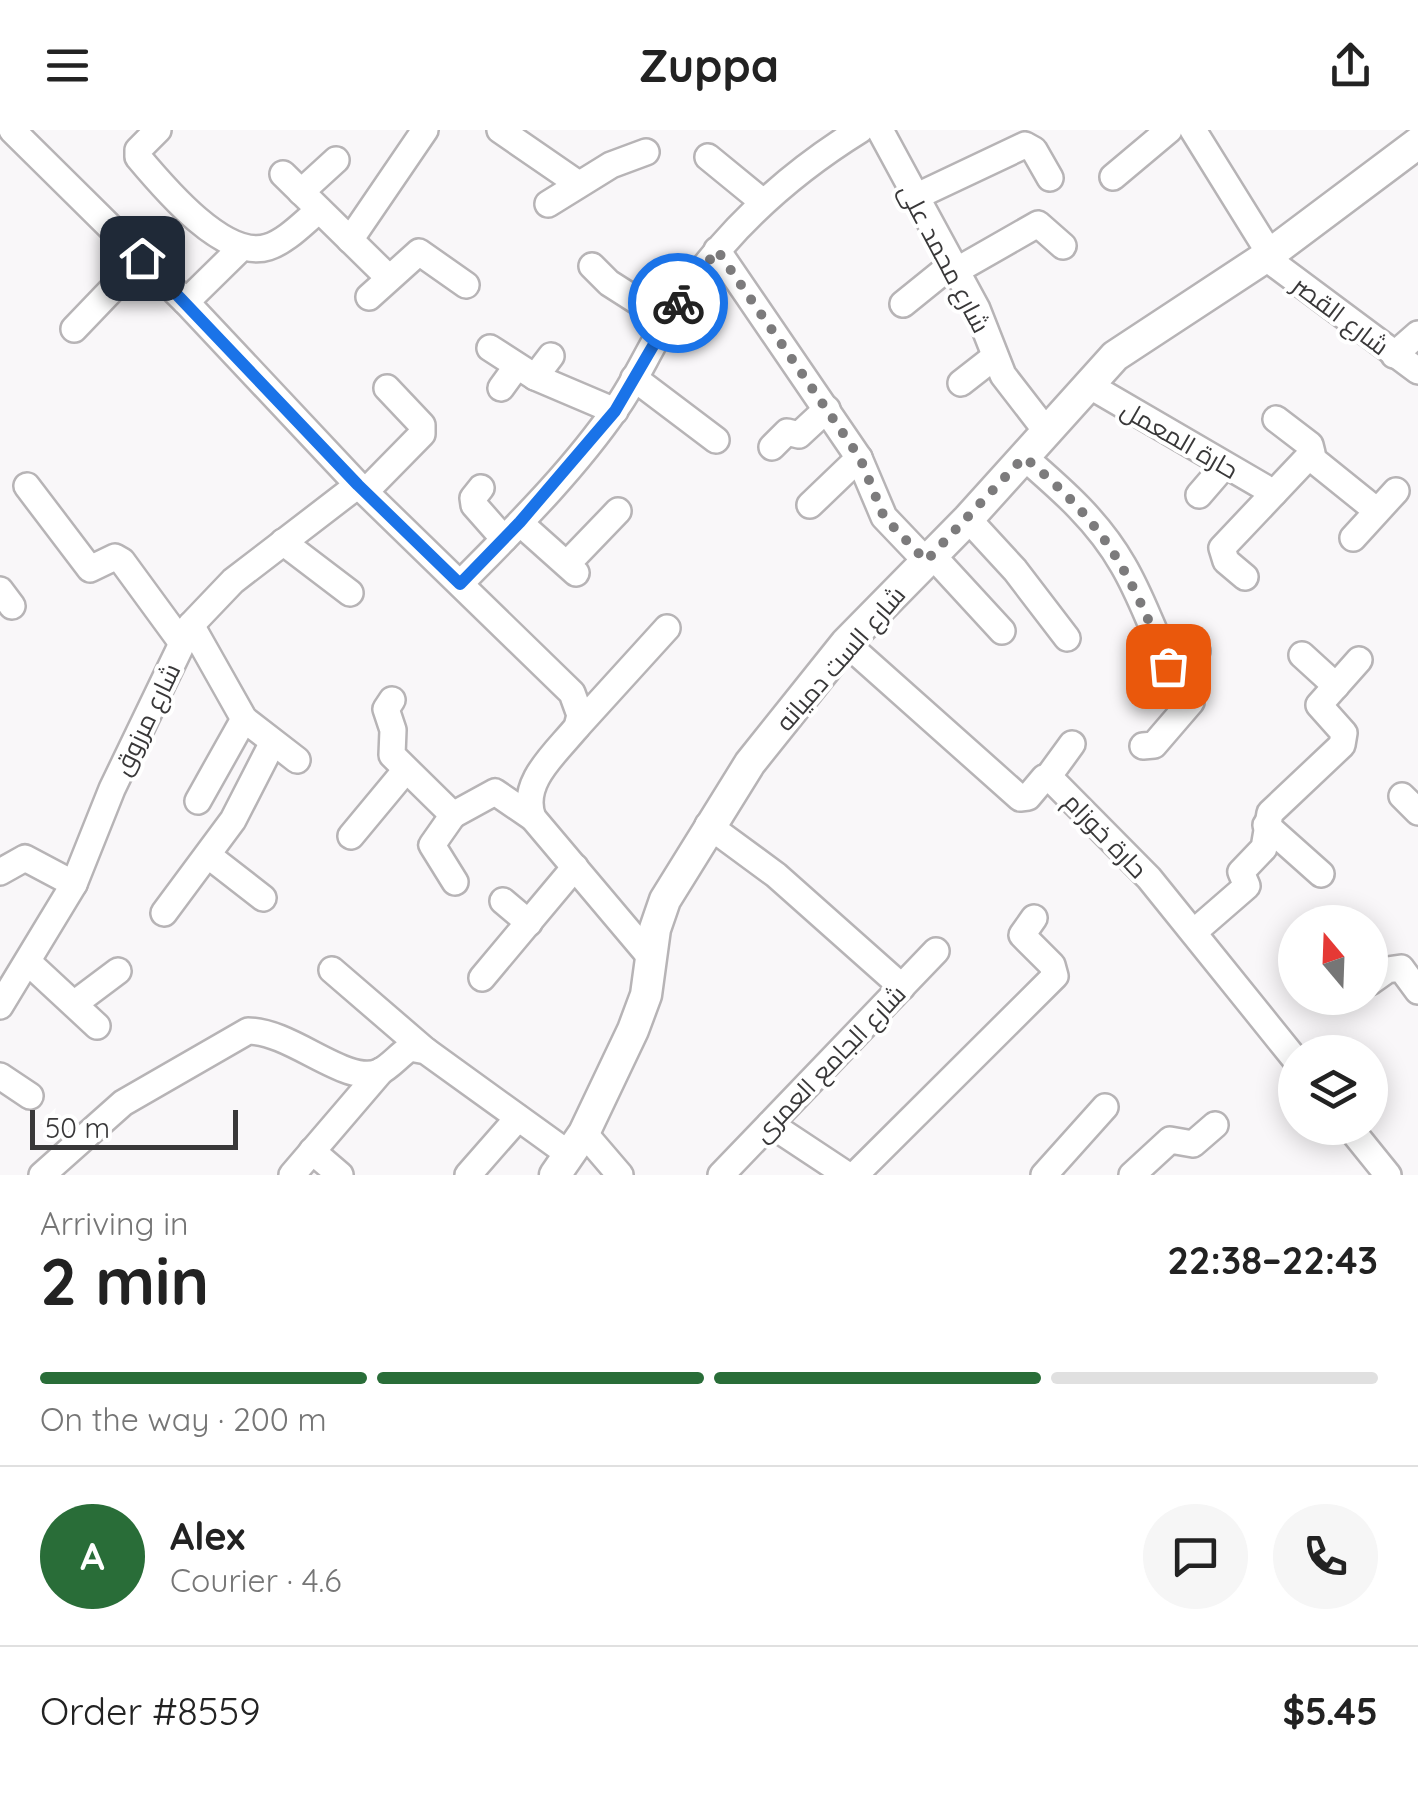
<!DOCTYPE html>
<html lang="en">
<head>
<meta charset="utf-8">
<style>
  :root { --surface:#fff; --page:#f6f6f6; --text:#222; --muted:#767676; --line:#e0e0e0; --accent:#296d38 }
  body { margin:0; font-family:Quicksand,Cairo,sans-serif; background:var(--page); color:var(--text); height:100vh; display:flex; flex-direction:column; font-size:38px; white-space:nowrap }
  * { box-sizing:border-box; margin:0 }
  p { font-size:32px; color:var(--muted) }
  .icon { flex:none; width:55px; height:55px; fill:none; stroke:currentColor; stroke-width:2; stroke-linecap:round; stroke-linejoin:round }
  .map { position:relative; height:1045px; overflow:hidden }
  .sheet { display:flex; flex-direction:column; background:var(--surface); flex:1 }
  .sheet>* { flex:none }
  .needle { width:65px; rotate:341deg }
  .buttons { position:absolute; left:1278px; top:775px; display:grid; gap:20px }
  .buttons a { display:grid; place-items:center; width:110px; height:110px; border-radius:50%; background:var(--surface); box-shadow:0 5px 25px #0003; font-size:50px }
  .scale { position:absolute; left:30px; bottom:25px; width:208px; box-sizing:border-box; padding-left:10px; border:5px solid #393839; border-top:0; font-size:28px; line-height:35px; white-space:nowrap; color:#393839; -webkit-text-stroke:8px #fff; paint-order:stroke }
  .pin { position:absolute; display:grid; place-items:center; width:85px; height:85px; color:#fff; margin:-42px; border-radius:20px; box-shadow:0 5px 15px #0006 }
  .courier { position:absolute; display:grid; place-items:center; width:100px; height:100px; margin:-50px; border:8px solid #1a73e8; border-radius:50%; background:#fff; color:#222; box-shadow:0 2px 12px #0007 }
  .headline em { font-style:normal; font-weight:700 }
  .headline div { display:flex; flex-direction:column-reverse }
  .headline { display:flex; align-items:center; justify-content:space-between; height:170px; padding:0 40px }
  h1 { font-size:65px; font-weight:700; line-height:75px }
  .bar { display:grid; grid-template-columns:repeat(4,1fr); gap:15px 10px; align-content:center; height:120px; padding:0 40px }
  .bar i { height:12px; border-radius:8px; background:var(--line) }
  .bar .active { background:var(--accent) }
  .bar p { grid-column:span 4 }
  .line { display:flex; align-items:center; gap:25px; padding:0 40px; border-top:2px solid var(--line) }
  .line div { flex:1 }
  .round { display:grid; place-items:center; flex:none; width:105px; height:105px; border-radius:52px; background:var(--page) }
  header { display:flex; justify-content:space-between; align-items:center; height:130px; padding:0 40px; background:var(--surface); font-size:45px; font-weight:700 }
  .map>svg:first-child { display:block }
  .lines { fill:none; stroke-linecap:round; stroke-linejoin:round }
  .minor-casing { stroke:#b7b4b6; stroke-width:30 }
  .tertiary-casing { stroke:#b7b4b6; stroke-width:35 }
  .minor { stroke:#fff; stroke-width:25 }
  .tertiary { stroke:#fff; stroke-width:30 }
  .done { stroke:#7c7b7c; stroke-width:10; stroke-dasharray:0 18 }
  .route { stroke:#1a73e8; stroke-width:12 }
  .labels { text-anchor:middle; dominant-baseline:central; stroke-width:8; stroke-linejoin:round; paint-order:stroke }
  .street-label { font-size:25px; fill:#393839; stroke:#fff }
</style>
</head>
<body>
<header><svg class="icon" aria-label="menu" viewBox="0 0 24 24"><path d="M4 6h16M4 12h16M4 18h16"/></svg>Zuppa<svg class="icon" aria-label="share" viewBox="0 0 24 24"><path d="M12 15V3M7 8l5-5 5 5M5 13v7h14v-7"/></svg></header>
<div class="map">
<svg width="1418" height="1045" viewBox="0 0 1418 1045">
  <rect width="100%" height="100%" fill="#f9f7f9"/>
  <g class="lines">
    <defs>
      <g id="minor">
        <path d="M12,0L186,172L358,355L572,563L580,585L577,597C556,623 519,653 533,688L652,829"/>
        <path d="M158,0L138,20V27C164,58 225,131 268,117C287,111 304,92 319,80"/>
        <polyline points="500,0 577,53"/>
        <polyline points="880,0 977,179 1003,245 1047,302"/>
        <polyline points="1193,0 1270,124"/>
        <polyline points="708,27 763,72"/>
        <polyline points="283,44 389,148"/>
        <polyline points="1113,47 1169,0"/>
        <polyline points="301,62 336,30"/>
        <polyline points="913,68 1025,15 1034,20 1050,48"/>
        <polyline points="548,74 611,35 646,22"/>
        <polyline points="350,110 425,0"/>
        <polyline points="717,120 859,328 884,387 926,431"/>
        <polyline points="1265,127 1418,241"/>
        <polyline points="592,136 609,153 667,190"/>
        <polyline points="954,142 1038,94 1063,116"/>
        <polyline points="369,167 419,122 466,155"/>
        <polyline points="186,172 240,119"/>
        <polyline points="903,174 950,136"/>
        <polyline points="74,199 142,128"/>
        <polyline points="490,218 535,247 615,281"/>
        <polyline points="1394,225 1418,204"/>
        <polyline points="535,247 551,226"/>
        <polyline points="634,248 716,310"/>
        <polyline points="961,253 993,228"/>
        <polyline points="1087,254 1274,363"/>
        <polyline points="501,258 517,236"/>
        <polyline points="772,317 787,302 799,305 827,279"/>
        <path d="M1024,327C1062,360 1098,391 1123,435C1150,481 1157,523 1191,564V572L1154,615L1143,616"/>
        <polyline points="1310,327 1377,381"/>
        <polyline points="27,356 90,439 115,427 122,431 182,513"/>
        <polyline points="481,358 473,368 474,375 504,409"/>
        <polyline points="366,361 422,304 422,295 387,258"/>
        <polyline points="1199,365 1224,336"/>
        <polyline points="810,375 859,328"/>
        <polyline points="968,389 1015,440 1067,508"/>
        <polyline points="520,393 576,443"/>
        <polyline points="1353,408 1396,361"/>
        <polyline points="283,412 350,463"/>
        <polyline points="932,425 1002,501"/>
        <polyline points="567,434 618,381"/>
        <polyline points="1245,447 1226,431 1222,418 1312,323 1310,315 1276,289"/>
        <path d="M461,453C515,398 573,341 617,277C636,250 649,219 667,191C715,111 781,49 860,0"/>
        <polyline points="0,460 12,476"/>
        <polyline points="191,495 244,589 297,630"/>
        <polyline points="846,513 1020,668 1028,667 1044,648 1051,649 1149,748 1295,929"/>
        <polyline points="1302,525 1336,556"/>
        <polyline points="1173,546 1197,521"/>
        <polyline points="392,570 386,579 393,600 392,625 453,685 495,662 533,688"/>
        <polyline points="577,597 667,498"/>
        <polyline points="1048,647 1072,614"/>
        <polyline points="1402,666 1418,682"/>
        <polyline points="198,671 244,589"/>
        <polyline points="453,685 432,715 455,752"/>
        <polyline points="708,695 776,745 902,857"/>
        <polyline points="1266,695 1321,744"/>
        <polyline points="351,706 405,641"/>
        <polyline points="209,726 263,768"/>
        <polyline points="0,742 25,728 74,754"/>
        <polyline points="503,771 529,793"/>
        <polyline points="164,783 233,690 272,614"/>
        <polyline points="1194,802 1247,756 1241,742 1264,718 1270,683 1342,615 1344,603 1319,575 1359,530"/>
        <polyline points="28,832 97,896"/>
        <polyline points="332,840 426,921"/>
        <polyline points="482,848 575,737"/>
        <polyline points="1370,852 1387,840 1401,838 1418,861"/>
        <polyline points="74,874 118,841"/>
        <polyline points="0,876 74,754 112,659 191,495 233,451 358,355"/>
        <polyline points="0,946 30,966"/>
        <polyline points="770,994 847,1045"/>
        <polyline points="1350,998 1388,1045"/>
        <polyline points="584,1003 620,1045"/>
        <polyline points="312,1021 340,1045"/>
        <path d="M42,1045L123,973L248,901C292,901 346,956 379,942C390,937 399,925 410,918L426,921L570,1025"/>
        <polyline points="292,1045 381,941"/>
        <polyline points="468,1045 518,988"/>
        <polyline points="721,1045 936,821"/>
        <polyline points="855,1045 1055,846 1052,835 1022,805 1034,788"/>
        <polyline points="1044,1045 1105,977"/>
        <polyline points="1132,1045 1170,1010 1193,1014 1215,995"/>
      </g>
      <polyline id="tertiary" points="555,1045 584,1003 633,900 646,865 655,799 665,770 750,633 846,513 968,389 1115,226 1270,124 1418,13"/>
    </defs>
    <use href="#minor" class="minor-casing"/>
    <use href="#tertiary" class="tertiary-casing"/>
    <use href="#minor" class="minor"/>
    <use href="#tertiary" class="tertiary"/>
  </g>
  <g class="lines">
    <path class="done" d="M678,173L717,120L860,328L884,387L926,431L1024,327C1108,397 1127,438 1168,536"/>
    <polyline class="route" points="142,128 358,355 460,454 520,392 615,281 678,173"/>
  </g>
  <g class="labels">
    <g class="street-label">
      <text transform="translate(945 128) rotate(62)">شارع محمد على</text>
      <text transform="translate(1341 185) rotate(37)">شارع القصر</text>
      <text transform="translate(1180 309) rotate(30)">حارة المعمل</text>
      <text transform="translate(840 528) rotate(-49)">شارع الست دميانه</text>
      <text transform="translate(146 589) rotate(-64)">شارع مرزوق</text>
      <text transform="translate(1106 705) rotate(46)">حارة خوزام</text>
      <text transform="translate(829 933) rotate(-46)">شارع الجامع العمرى</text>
    </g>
  </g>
</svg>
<div class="buttons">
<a><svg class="needle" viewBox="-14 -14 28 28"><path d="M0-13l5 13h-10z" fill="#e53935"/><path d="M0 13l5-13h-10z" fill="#767676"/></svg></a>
<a><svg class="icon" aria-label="layers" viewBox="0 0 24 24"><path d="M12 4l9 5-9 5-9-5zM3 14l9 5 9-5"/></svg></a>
</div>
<div class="scale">50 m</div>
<div class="pin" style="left:1168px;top:536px;background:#ea580c"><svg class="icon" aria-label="bag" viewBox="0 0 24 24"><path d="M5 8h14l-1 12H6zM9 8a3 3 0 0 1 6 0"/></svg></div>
<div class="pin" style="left:142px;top:128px;background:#1f2937"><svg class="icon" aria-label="home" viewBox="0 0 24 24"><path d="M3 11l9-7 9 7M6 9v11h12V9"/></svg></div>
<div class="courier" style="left:678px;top:173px"><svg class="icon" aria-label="bike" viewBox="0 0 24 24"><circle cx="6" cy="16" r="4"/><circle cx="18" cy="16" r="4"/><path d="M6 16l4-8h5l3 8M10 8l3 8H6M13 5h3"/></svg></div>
</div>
<section class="sheet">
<div class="headline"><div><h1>2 min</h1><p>Arriving in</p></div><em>22:38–22:43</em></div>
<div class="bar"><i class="active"></i><i class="active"></i><i class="active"></i><i></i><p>On the way · 200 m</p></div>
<div class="line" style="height:180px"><b class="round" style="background:var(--accent);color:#fff">A</b><div><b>Alex</b><p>Courier · 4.6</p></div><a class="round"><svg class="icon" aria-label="chat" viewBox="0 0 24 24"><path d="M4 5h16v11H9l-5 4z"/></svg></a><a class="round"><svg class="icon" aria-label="phone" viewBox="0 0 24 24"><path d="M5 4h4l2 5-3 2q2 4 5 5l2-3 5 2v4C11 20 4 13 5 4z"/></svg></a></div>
<div class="line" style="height:130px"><div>Order #8559</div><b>$5.45</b></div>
</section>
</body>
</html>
